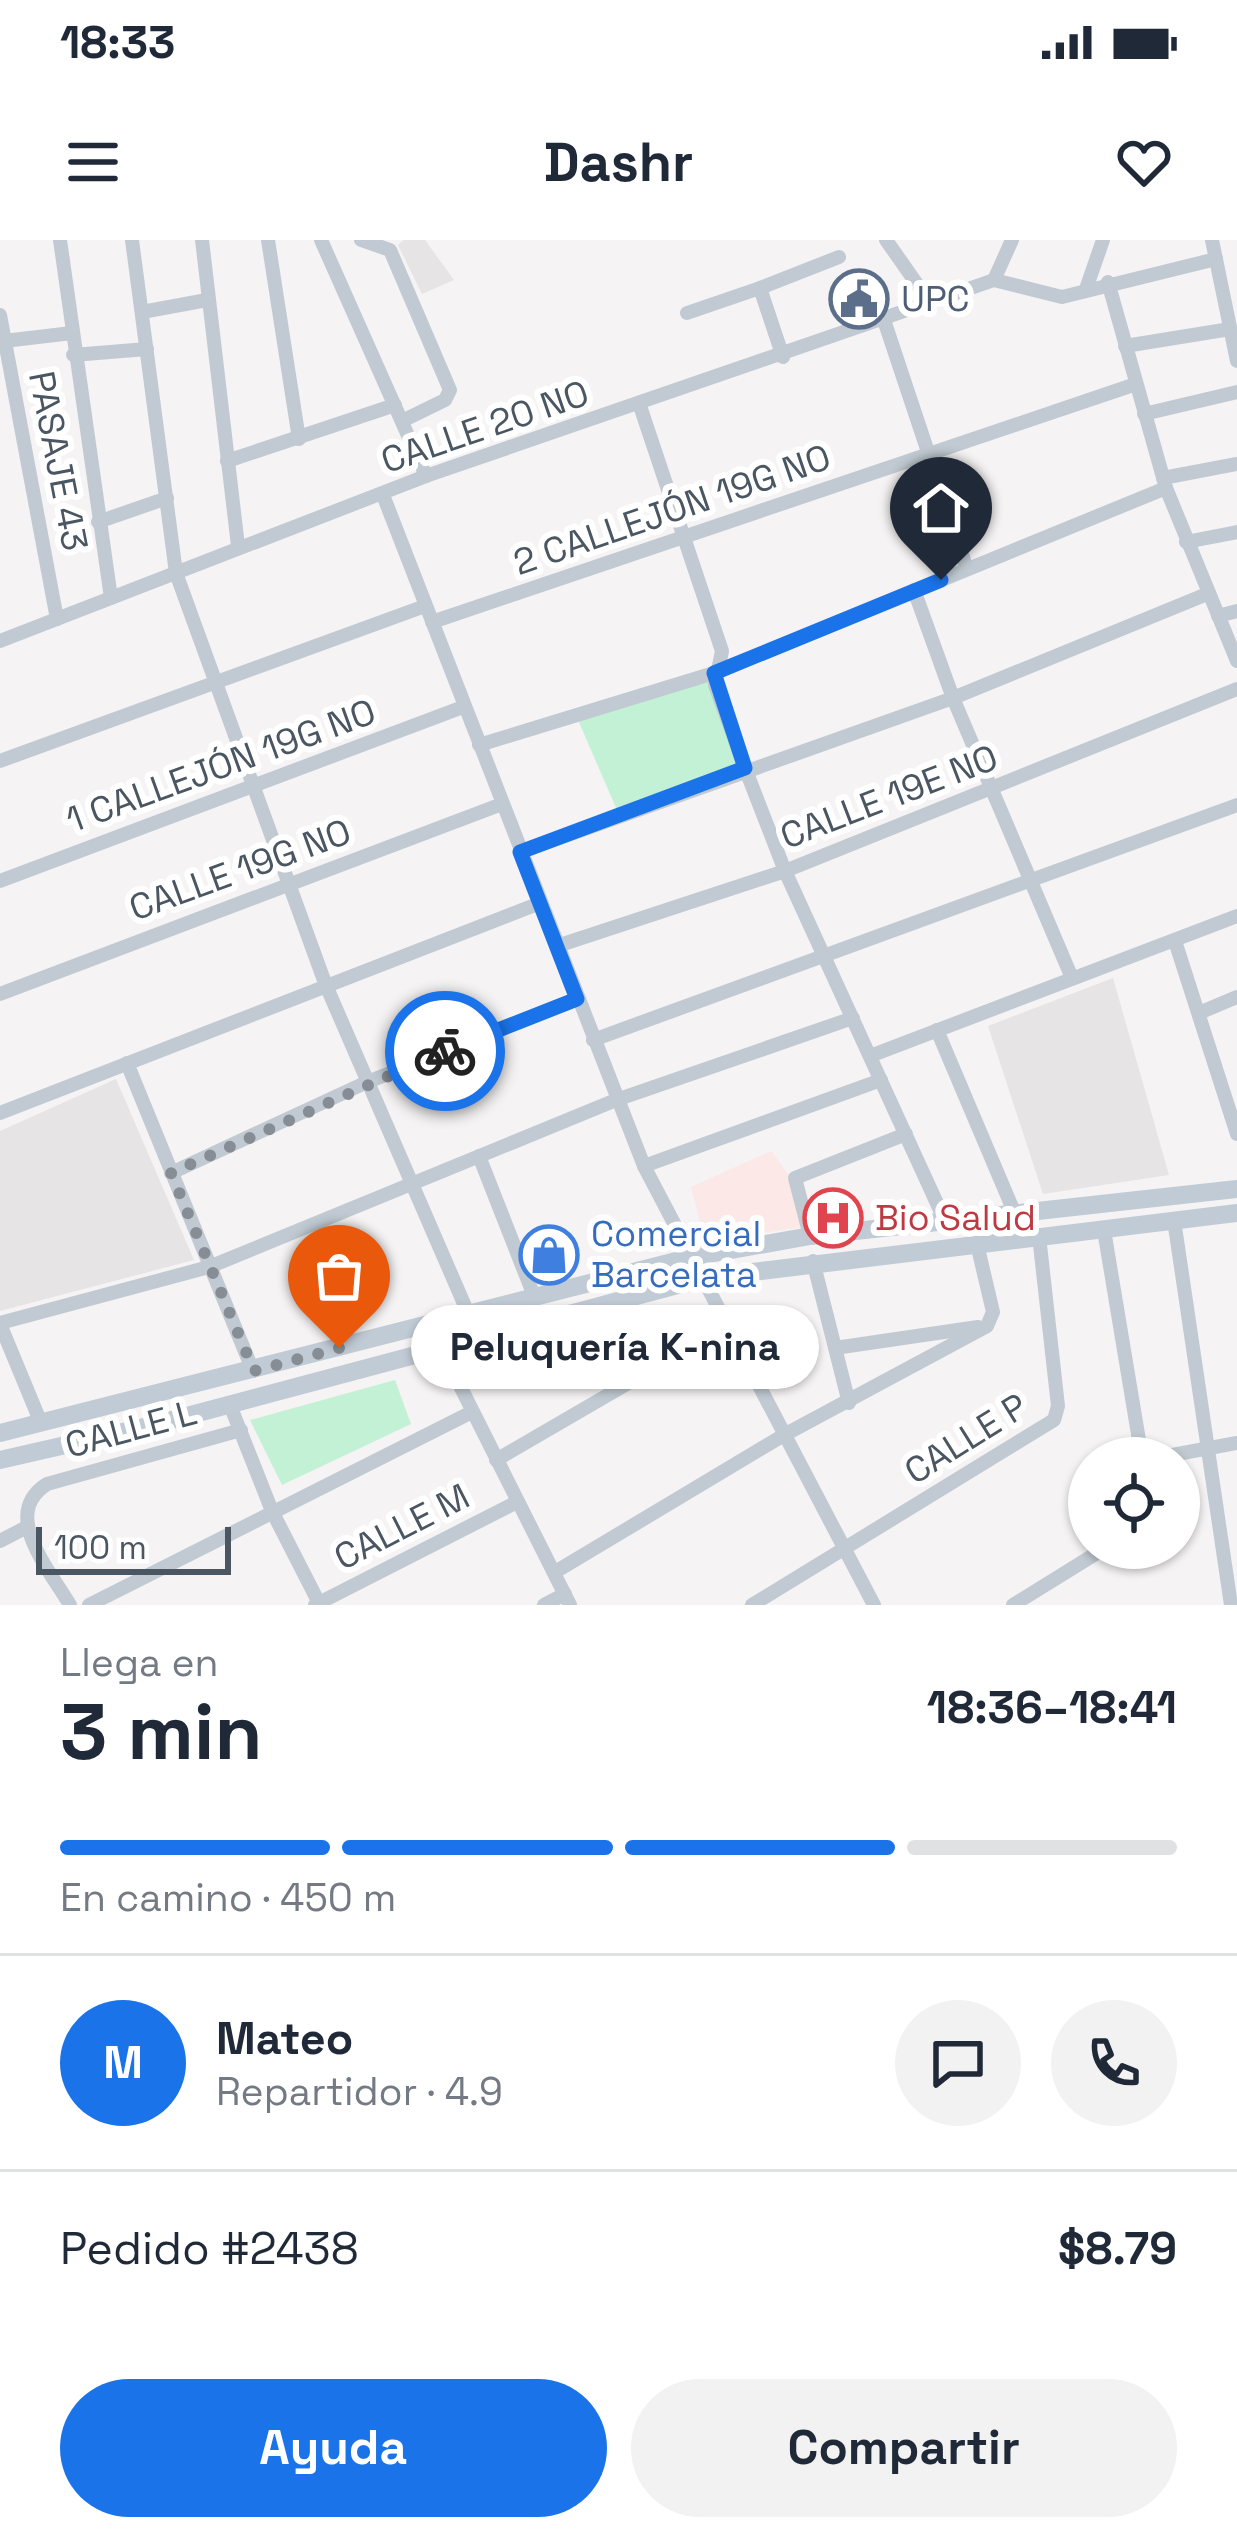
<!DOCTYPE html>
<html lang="es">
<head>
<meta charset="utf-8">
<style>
  :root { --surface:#fff; --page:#f2f2f3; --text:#1f2937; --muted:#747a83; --line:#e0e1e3; --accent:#1a73e8 }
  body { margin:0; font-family:"Space Grotesk",sans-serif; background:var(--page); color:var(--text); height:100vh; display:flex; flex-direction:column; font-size:45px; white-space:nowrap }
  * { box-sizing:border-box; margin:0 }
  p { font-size:39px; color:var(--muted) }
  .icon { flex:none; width:66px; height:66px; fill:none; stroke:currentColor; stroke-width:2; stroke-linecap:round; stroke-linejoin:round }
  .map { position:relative; height:1365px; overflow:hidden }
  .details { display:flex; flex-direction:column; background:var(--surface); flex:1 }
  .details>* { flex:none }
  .fabs { position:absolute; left:1068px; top:1197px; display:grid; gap:24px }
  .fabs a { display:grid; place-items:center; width:132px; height:132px; border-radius:50%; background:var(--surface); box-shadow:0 3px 9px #0004; font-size:60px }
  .scale { position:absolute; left:36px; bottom:30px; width:195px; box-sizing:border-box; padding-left:12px; border:6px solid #4a5661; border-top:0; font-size:33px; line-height:42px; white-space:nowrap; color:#4a5661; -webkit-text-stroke:9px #fff; paint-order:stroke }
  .pin { position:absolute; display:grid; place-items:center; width:102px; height:102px; color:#fff; margin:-123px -51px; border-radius:50% 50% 50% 0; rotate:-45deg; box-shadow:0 0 12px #0007 }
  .pin .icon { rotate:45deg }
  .courier { position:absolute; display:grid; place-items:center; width:120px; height:120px; margin:-60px; border:9px solid #1a73e8; border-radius:50%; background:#fff; color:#222; box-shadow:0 3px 15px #0007 }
  .bubble { position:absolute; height:84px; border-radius:42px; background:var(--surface); box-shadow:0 3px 9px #0004; font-size:39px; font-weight:800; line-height:84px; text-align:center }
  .head em { font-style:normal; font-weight:800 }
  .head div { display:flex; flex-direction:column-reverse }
  .head { display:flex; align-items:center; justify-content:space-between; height:204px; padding:0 60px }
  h1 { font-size:78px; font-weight:800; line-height:90px }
  .bar { display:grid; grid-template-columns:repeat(4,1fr); gap:18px 12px; align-content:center; height:144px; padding:0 60px }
  .bar i { height:15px; border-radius:9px; background:var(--line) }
  .bar .selected { background:var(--accent) }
  .bar p { grid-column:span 4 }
  .line { display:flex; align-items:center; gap:30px; padding:0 60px; border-top:3px solid var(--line) }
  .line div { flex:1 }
  .round { display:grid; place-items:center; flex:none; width:126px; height:126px; border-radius:63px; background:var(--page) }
  .action { display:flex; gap:24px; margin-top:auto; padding:24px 60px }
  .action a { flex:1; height:138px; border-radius:72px; background:var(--accent); color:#fff; font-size:48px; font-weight:800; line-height:138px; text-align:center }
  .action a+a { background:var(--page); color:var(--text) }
  .status { display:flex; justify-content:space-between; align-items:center; height:84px; padding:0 60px; background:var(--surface); direction:ltr }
  .status svg { height:33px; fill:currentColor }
  header { display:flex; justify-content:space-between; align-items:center; height:156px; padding:0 60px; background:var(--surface); font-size:54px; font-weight:800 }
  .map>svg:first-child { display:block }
  .education { fill:#e6e4e5 }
  .medical { fill:#fce8e6 }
  .green { fill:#c3f1d5 }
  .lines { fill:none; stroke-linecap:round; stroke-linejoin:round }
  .street { stroke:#c1cad2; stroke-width:14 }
  .secondary { stroke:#c1cbd6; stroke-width:18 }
  .done { stroke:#868d94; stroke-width:12; stroke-dasharray:0 21.6 }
  .route { stroke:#1a73e8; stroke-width:15 }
  .labels { text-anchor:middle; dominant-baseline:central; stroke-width:12; stroke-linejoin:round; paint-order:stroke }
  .service-label { font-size:36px; fill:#4e5e75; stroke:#fff; text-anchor:start }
  .street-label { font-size:36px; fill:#4a5661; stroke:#fff }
  .health-label { font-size:36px; fill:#be3a42; stroke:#fff; text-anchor:start }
  .shop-label { font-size:36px; fill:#366cbe; stroke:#fff; text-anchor:start }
</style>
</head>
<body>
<div class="status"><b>18:33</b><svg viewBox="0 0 49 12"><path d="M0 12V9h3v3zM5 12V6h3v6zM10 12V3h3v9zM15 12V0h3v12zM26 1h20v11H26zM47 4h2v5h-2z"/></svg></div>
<header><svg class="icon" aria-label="menu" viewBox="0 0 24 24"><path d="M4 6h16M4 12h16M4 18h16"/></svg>Dashr<svg class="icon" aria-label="heart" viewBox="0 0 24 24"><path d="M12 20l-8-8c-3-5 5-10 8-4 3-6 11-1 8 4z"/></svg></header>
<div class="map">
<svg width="1237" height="1365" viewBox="0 0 1237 1365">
  <rect width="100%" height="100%" fill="#f5f3f3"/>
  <g class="education">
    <polygon points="404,0 425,0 454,40 422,54 398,5"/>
    <polygon points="1113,738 1169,935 1043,954 988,786"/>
    <polygon points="116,839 194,1020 0,1071 0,891"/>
  </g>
  <polygon class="medical" points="771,911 789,935 803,987 713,1000 711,993 703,993 691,947"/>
  <g class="green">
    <polygon points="708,439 738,525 617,570 578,480"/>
    <polygon points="395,1140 411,1184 282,1245 250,1180"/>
  </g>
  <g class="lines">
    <g class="street">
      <polyline points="60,0 111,358"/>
      <polyline points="132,0 176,333 325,743 468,1073"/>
      <polyline points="202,0 238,306"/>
      <polyline points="268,0 299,199"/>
      <polyline points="321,0 426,236"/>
      <polyline points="361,0 390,10 450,150 445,160 402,181"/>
      <polyline points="886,0 931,64"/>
      <polyline points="1212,0 1237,121"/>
      <polyline points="994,40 1062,57 1216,19"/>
      <polyline points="994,40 1012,0"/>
      <polyline points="1108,42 1166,248 1237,421"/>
      <polyline points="1087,46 1103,0"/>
      <polyline points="760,48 839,17"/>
      <polyline points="142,72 207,60"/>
      <polyline points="687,73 760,48 783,117"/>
      <polyline points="0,75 57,379"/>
      <polyline points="884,80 967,329"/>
      <polyline points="4,101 72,93"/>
      <polyline points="1125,106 1230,89"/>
      <polyline points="73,115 147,109"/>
      <polyline points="640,166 722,411 715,445 745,528 785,631 946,983"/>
      <polyline points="1144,174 1237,152"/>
      <polyline points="227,221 395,165"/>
      <polyline points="1163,238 1237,224"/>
      <polyline points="383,255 644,926 874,1365"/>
      <polyline points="98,282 167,258"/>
      <polyline points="1186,302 1237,292"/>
      <polyline points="914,350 953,458 1072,738"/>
      <polyline points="1218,376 1237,371"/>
      <polyline points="432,382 1136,144"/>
      <polyline points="0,401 426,236 994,40"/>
      <polyline points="479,505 714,433 1166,248"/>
      <polyline points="0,521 425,366"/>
      <polyline points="520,612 953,458 1207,354"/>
      <polyline points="0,641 463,467"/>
      <polyline points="1175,701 1237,894"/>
      <polyline points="557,706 785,631 1237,449"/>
      <polyline points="0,754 502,564"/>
      <polyline points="1199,773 1237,757"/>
      <polyline points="937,790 1015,974"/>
      <polyline points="593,800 1237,565"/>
      <polyline points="870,816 1237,676"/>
      <polyline points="127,823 253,1131"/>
      <polyline points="0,873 540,663"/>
      <polyline points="479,916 534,1056"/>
      <polyline points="644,926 881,840"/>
      <polyline points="171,933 365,843 577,759"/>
      <polyline points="1174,980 1231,1365"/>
      <polyline points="1104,990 1142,1218"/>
      <polyline points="810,996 795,938 906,894"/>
      <polyline points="813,1021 849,1163"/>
      <polyline points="0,1083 209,1027 616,860 853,778"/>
      <polyline points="0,1084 41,1183"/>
      <polyline points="441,1108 570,1365"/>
      <polyline points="835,1108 978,1087"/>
      <polyline points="230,1165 272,1271 320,1365"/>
      <polyline points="1156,1218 1237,1203"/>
      <polyline points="496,1220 730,1084"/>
      <polyline points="0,1301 25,1288"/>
      <polyline points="555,1332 784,1195 987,1086 993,1072 977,1004"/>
      <path d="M70,1365C49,1329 0,1274 47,1244L241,1190"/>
      <polyline points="89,1365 470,1173"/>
      <polyline points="315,1365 517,1262"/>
      <polyline points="544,1365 565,1354"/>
      <polyline points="752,1365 1054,1180 1058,1166 1039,996"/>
      <polyline points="1013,1365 1105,1308"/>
    </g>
    <g class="secondary">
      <polyline points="0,1193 692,1017 810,996 1237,949"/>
      <polyline points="0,1220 153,1185 704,1038 1237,973"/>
    </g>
  </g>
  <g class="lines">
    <polyline class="done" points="339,1108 254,1131 171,933 445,811"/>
    <polyline class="route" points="445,811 577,759 520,612 745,528 714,433 941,340"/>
  </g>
  <defs>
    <symbol id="civic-ring" viewBox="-11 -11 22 22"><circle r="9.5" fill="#fff" stroke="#5c6f8a" stroke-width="1.5"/><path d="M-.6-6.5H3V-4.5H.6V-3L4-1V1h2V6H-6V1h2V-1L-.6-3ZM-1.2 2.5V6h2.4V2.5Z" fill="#5c6f8a"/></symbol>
    <symbol id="hospital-ring" viewBox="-11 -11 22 22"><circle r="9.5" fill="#fff" stroke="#e0444e" stroke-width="1.5"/><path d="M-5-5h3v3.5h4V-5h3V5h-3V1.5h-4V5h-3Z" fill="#e0444e"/></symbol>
    <symbol id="shop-ring" viewBox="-11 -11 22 22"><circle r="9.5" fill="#fff" stroke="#3f7fe0" stroke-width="1.5"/><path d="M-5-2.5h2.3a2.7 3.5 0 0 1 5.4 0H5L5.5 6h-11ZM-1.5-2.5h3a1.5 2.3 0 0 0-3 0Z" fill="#3f7fe0"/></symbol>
  </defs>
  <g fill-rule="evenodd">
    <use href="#civic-ring" x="826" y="26" width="66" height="66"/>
    <use href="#hospital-ring" x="800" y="945" width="66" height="66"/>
    <use href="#shop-ring" x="516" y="982" width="66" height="66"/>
  </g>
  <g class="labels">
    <g class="service-label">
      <text x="901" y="59">UPC</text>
    </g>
    <g class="street-label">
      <text transform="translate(485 187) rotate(-19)">CALLE 20 NO</text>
      <text transform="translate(58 221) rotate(79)">PASAJE 43</text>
      <text transform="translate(672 270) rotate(-19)">2 CALLEJÓN 19G NO</text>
      <text transform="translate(221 526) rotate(-20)">1 CALLEJÓN 19G NO</text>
      <text transform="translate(889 557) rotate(-21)">CALLE 19E NO</text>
      <text transform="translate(240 630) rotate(-20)">CALLE 19G NO</text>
      <text transform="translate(131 1189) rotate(-15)">CALLE L</text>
      <text transform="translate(966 1199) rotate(-32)">CALLE P</text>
      <text transform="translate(402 1287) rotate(-27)">CALLE M</text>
    </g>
    <g class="health-label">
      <text x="875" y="978">Bio Salud</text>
    </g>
    <g class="shop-label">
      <text x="591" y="994">Comercial<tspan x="591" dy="41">Barcelata</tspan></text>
    </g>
  </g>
</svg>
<div class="fabs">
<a><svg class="icon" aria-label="locate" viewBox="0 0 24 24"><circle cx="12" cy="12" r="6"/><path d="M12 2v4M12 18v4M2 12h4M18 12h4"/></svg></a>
</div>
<div class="scale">100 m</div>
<div class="pin" style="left:339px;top:1108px;background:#ea580c"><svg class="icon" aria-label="bag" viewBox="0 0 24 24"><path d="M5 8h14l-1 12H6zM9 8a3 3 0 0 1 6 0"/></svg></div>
<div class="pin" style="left:941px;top:340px;background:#1f2937"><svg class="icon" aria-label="home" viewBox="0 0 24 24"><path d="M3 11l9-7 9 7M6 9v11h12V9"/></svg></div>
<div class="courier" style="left:445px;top:811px"><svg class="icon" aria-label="bike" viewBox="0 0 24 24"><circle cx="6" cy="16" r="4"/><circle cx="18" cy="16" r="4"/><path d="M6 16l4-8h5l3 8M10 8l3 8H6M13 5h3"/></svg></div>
<div class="bubble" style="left:411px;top:1065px;width:408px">Peluquería K-nina</div>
</div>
<section class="details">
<div class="head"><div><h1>3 min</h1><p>Llega en</p></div><em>18:36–18:41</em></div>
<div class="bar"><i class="selected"></i><i class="selected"></i><i class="selected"></i><i></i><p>En camino · 450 m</p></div>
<div class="line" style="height:216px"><b class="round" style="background:var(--accent);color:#fff">M</b><div><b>Mateo</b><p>Repartidor · 4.9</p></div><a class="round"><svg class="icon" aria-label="chat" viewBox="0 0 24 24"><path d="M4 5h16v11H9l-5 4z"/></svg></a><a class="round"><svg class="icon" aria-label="phone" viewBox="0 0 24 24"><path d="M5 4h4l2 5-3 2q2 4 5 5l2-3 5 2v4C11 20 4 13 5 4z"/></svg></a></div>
<div class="line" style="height:156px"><div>Pedido #2438</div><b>$8.79</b></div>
<div class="action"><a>Ayuda</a><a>Compartir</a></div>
</section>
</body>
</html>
